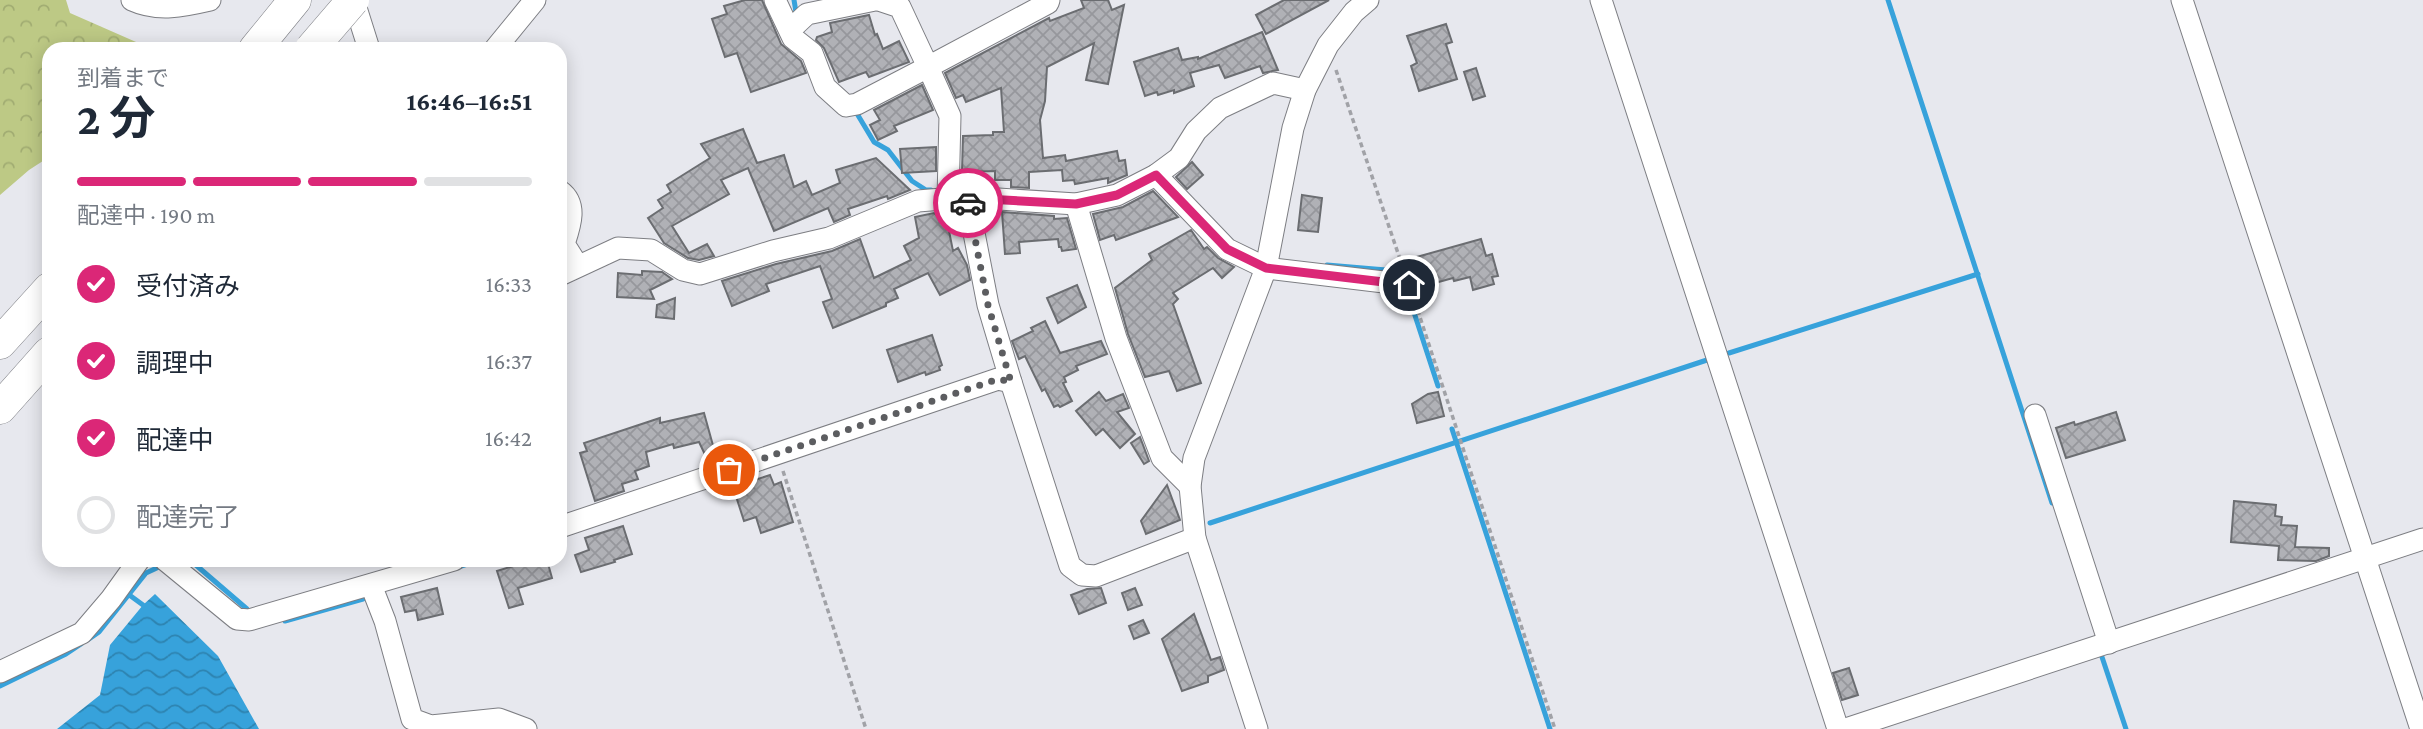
<!DOCTYPE html>
<html lang="ja">
<head>
<meta charset="utf-8">
<style>
  :root { --surface:#fff; --page:#f2f2f3; --text:#1f2937; --muted:#747a83; --line:#e0e1e3; --accent:#db2777 }
  body { margin:0; font-family:"Crimson Pro","Noto Sans JP",serif; background:var(--page); color:var(--text); height:100vh; display:flex; flex-direction:column; font-size:26px; white-space:nowrap }
  * { box-sizing:border-box; margin:0 }
  p { font-size:23px; color:var(--muted) }
  .icon { flex:none; width:38px; height:38px; fill:none; stroke:currentColor; stroke-width:2; stroke-linecap:round; stroke-linejoin:round }
  .map { position:relative; flex:1; overflow:hidden }
  .drawer { position:absolute; left:42px; top:42px; width:525px; height:525px; display:flex; flex-direction:column; background:var(--surface); border-radius:21px; box-shadow:0 4px 18px #0003 }
  .drawer>* { flex:none }
  .pin { position:absolute; display:grid; place-items:center; width:60px; height:60px; color:#fff; margin:-30px; border:4px solid #fff; border-radius:50%; box-shadow:0 2px 7px #0007 }
  .courier { position:absolute; display:grid; place-items:center; width:70px; height:70px; margin:-35px; border:5px solid #db2777; border-radius:50%; background:#fff; color:#222; box-shadow:0 2px 9px #0007 }
  .summary em { font-style:normal; font-weight:700 }
  .summary div { display:flex; flex-direction:column-reverse }
  .summary { display:flex; align-items:center; justify-content:space-between; height:119px; padding:0 35px }
  h1 { font-size:46px; font-weight:700; line-height:52px }
  .bar { display:grid; grid-template-columns:repeat(4,1fr); gap:10px 7px; align-content:center; height:84px; padding:0 35px }
  .bar i { height:9px; border-radius:5px; background:var(--line) }
  .bar .current { background:var(--accent) }
  .bar p { grid-column:span 4 }
  ol { padding:0 35px; list-style:none }
  li { display:flex; align-items:center; gap:21px; height:77px }
  li p { margin-inline-start:auto }
  li .icon { padding:7px; border-radius:50%; background:var(--accent); color:#fff; stroke-width:4 }
  li:last-child { color:var(--muted) }
  li i { width:38px; height:38px; border:4px solid var(--line); border-radius:50% }
  .map>svg:first-child { display:block }
  .forest { fill:url(#forest-crowns) }
  .water { fill:url(#water-waves) }
  .lines { fill:none; stroke-linecap:round; stroke-linejoin:round }
  .stream { stroke:#37a2db; stroke-width:5 }
  .building { fill:url(#building-cross-hatch); stroke:#6b6d71; stroke-width:2 }
  .minor-casing { stroke:#7d7e83; stroke-width:23 }
  .highway-casing { stroke:#7d7e83; stroke-width:33 }
  .path { stroke:#a1a2a7; stroke-width:3.5; stroke-dasharray:5 3.5; stroke-linecap:butt }
  .minor { stroke:#fff; stroke-width:21 }
  .highway { stroke:#fff; stroke-width:32 }
  .highway-bridge-casing { stroke:#7d7e83; stroke-width:33; stroke-linecap:butt }
  .highway-bridge { stroke:#fff; stroke-width:32 }
  .done { stroke:#5c5d60; stroke-width:7; stroke-dasharray:0 12.6 }
  .route { stroke:#db2777; stroke-width:9 }
</style>
</head>
<body>
<div class="map">
<svg width="2423" height="729" viewBox="0 0 2423 729">
  <defs>
    <pattern id="forest-crowns" width="20" height="18" patternUnits="userSpaceOnUse" patternTransform="scale(1.75)"><rect width="20" height="18" fill="#bdc985"/><path d="M2 6a3 3 0 1 1 6 0M12 15a3 3 0 1 1 6 0" fill="none" stroke="#a1ac72"/></pattern>
    <pattern id="water-waves" width="16" height="10" patternUnits="userSpaceOnUse" patternTransform="scale(1.75)"><rect width="16" height="10" fill="#37a2db"/><path d="M0 5q4-4 8 0t8 0" fill="none" stroke="#2d83b0"/></pattern>
    <pattern id="building-cross-hatch" width="8" height="8" patternUnits="userSpaceOnUse" patternTransform="scale(1.75)"><rect width="8" height="8" fill="#b0b1b6"/><path d="M0 0l8 8M0 8l8-8" fill="none" stroke="#96979c"/></pattern>
  </defs>
  <rect width="100%" height="100%" fill="#e7e8ee"/>
  <polygon class="forest" points="0,0 66,0 70,13 152,49 49,49 49,157 29,170 0,195"/>
  <polygon class="water" points="155,594 218,656 259,729 57,729 100,695 110,645 143,605"/>
  <g class="lines">
    <g class="stream">
      <polyline points="794,0 796,12"/>
      <polyline points="1888,0 2052,503"/>
      <polyline points="856,112 874,142 888,150 912,181 926,190 931,190"/>
      <polyline points="1327,265 1398,271"/>
      <polyline points="1407,291 1438,386"/>
      <polyline points="1729,353 1978,274"/>
      <polyline points="1452,429 1550,729"/>
      <polyline points="1210,523 1707,360"/>
      <polyline points="190,560 247,609"/>
      <polyline points="456,568 480,560"/>
      <polyline points="128,594 143,605"/>
      <polyline points="285,621 363,599"/>
      <polyline points="89,639 99,632 146,573 161,566"/>
      <polyline points="2102,657 2126,729"/>
      <polyline points="0,686 66,654 81,644"/>
    </g>
  </g>
  <g class="building">
    <polygon points="745,0 762,0 781,44 801,61 806,73 751,92 737,53 725,57 712,19 727,14 724,6"/>
    <polygon points="1081,0 1108,0 1112,10 1124,5 1108,84 1086,80 1094,43 1047,67 1045,101 1040,120 1043,158 1065,155 1066,161 1117,151 1119,161 1125,160 1127,175 1108,183 1108,178 1075,184 1074,180 1063,181 1062,170 1029,172 1029,188 1011,187 1011,180 995,180 995,171 962,172 963,136 993,135 993,132 1004,132 1001,88 966,102 963,95 956,98 945,73 1049,18 1050,21 1084,8"/>
    <polygon points="1284,0 1329,0 1266,34 1256,15"/>
    <polygon points="869,15 875,35 877,34 883,49 899,41 909,62 869,77 866,72 839,82 824,48 816,40 817,37 832,32 830,23"/>
    <polygon points="1446,24 1452,42 1446,44 1457,79 1419,91 1411,66 1417,63 1407,36"/>
    <polygon points="1262,32 1278,70 1263,73 1260,66 1225,78 1219,65 1190,73 1194,86 1174,93 1174,90 1158,95 1157,92 1145,96 1134,62 1178,48 1182,60 1198,57 1198,59"/>
    <polygon points="1476,68 1485,96 1473,100 1464,72"/>
    <polygon points="922,85 933,110 894,126 897,131 878,140 870,125 880,120 874,110"/>
    <polygon points="743,129 757,163 784,155 794,187 806,181 812,195 840,183 836,170 876,158 910,190 888,199 887,196 848,209 850,215 834,222 828,208 774,231 748,168 721,180 729,194 672,226 689,253 707,244 714,256 699,260 688,258 664,243 648,218 663,208 658,200 671,192 667,185 710,158 701,144"/>
    <polygon points="936,147 936,171 902,173 900,149"/>
    <polygon points="1192,162 1203,175 1187,189 1176,177"/>
    <polygon points="1153,191 1178,217 1116,240 1114,235 1100,240 1093,214 1123,207"/>
    <polygon points="1302,195 1322,198 1318,232 1298,230"/>
    <polygon points="956,211 958,217 942,220 948,226 953,251 958,248 967,265 970,280 940,295 928,273 894,289 898,298 886,303 886,306 833,328 823,302 832,299 820,266 766,284 769,291 732,306 722,281 776,264 832,251 860,239 874,278 911,260 904,246 919,238 915,217 934,213 939,217 939,213"/>
    <polygon points="1002,212 1054,216 1054,219 1067,218 1076,249 1062,251 1061,247 1059,247 1058,239 1019,242 1020,253 1005,254"/>
    <polygon points="1191,230 1204,249 1207,247 1218,258 1234,267 1222,278 1213,268 1173,293 1178,299 1173,304 1201,383 1177,391 1169,371 1145,377 1128,334 1115,288 1152,260 1149,254"/>
    <polygon points="1481,239 1486,256 1492,254 1498,276 1492,277 1494,284 1473,290 1470,277 1454,281 1453,278 1435,283 1434,279 1422,283 1413,258"/>
    <polygon points="642,271 662,272 672,279 650,290 654,299 617,297 618,273 642,275"/>
    <polygon points="1077,285 1086,307 1058,323 1047,298"/>
    <polygon points="675,298 674,319 656,317 657,305"/>
    <polygon points="1045,321 1060,353 1101,341 1107,354 1076,366 1078,370 1064,377 1066,382 1063,383 1072,401 1060,407 1058,405 1054,407 1045,389 1042,391 1025,356 1019,359 1012,341 1033,331 1031,328"/>
    <polygon points="932,335 942,365 939,367 940,370 926,375 925,372 898,382 887,350"/>
    <polygon points="1099,392 1106,401 1123,394 1129,408 1117,412 1135,434 1120,448 1103,429 1096,435 1076,411"/>
    <polygon points="1438,392 1444,416 1417,423 1412,404 1428,394"/>
    <polygon points="2116,412 2125,440 2066,458 2056,428 2074,422 2075,425"/>
    <polygon points="704,413 717,460 709,463 699,442 674,448 673,444 646,452 649,466 635,471 638,479 622,484 624,491 595,501 580,453 587,451 584,443 660,418 660,423"/>
    <polygon points="1140,437 1149,461 1144,464 1131,443"/>
    <polygon points="770,475 774,485 781,482 793,522 761,533 756,517 744,521 733,487"/>
    <polygon points="1167,485 1180,520 1146,534 1141,521"/>
    <polygon points="2234,501 2276,505 2275,516 2282,517 2281,525 2297,526 2295,547 2329,548 2329,556 2316,561 2278,560 2279,546 2231,542"/>
    <polygon points="623,526 632,554 614,560 615,562 581,572 575,555 589,550 585,538"/>
    <polygon points="533,560 547,560 552,578 518,588 523,604 509,608 497,571"/>
    <polygon points="437,588 443,614 418,620 416,610 405,612 401,597"/>
    <polygon points="1101,588 1106,603 1079,614 1071,595 1087,589"/>
    <polygon points="1135,588 1142,605 1128,610 1122,593"/>
    <polygon points="1194,614 1211,660 1220,657 1224,670 1208,676 1208,682 1182,691 1162,639"/>
    <polygon points="1143,620 1149,633 1134,639 1129,626"/>
    <polygon points="1849,668 1858,695 1842,700 1833,673"/>
  </g>
  <g class="lines">
    <defs>
      <g id="minor">
        <path d="M132,0C158,12 184,6 210,0"/>
        <polyline points="349,0 357,11 369,49"/>
        <polyline points="775,0 793,38 812,53 825,87 846,106 857,104 928,67 950,116 948,199"/>
        <polyline points="879,0 900,7 928,67 1048,3 1049,0"/>
        <polyline points="1601,0 1838,729"/>
        <polyline points="2182,0 2421,729"/>
        <polyline points="790,30 807,14 875,0"/>
        <polyline points="495,49 535,0"/>
        <polyline points="1156,175 1227,249 1266,268 1409,285"/>
        <path d="M560,191C578,204 570,226 564,244L578,266"/>
        <polyline points="967,197 988,305 1011,382"/>
        <polyline points="1076,204 1116,338 1162,458 1190,486"/>
        <polyline points="560,275 618,248 651,250 683,270 700,274 773,251 829,238 918,201 967,197 1076,204 1117,195 1156,175 1179,158 1196,131 1220,108 1273,83 1305,90"/>
        <polyline points="2035,415 2109,643"/>
        <polyline points="560,527 998,379 1011,382 1070,566 1082,575 1096,576 1195,538"/>
        <polyline points="165,560 237,619 249,620 454,560"/>
        <polyline points="371,585 385,621 412,719 431,726 499,719 526,729"/>
        <polyline points="0,672 82,633 111,599 139,560"/>
        <polyline points="1257,729 1195,538 1190,486 1194,458 1266,268 1293,128 1305,90 1328,45 1354,12 1368,0"/>
        <polyline points="1846,729 2423,539"/>
      </g>
      <g id="highway">
        <polyline points="255,49 295,0"/>
        <polyline points="0,343 49,289"/>
        <polyline points="0,408 49,353"/>
      </g>
    </defs>
    <use href="#minor" class="minor-casing"/>
    <use href="#highway" class="highway-casing"/>
    <g class="path">
      <polyline points="1336,70 1402,265"/>
      <polyline points="1415,302 1555,729"/>
      <polyline points="783,471 866,729"/>
    </g>
    <use href="#minor" class="minor"/>
    <use href="#highway" class="highway"/>
    <defs>
      <polyline id="highway-bridge" points="311,49 353,0"/>
    </defs>
    <use href="#highway-bridge" class="highway-bridge-casing"/>
    <use href="#highway-bridge" class="highway-bridge"/>
  </g>
  <g class="lines">
    <polyline class="done" points="729,470 998,379 1011,382 988,305 968,203"/>
    <polyline class="route" points="968,203 967,198 1076,204 1117,195 1156,175 1227,249 1266,268 1409,285"/>
  </g>
</svg>
<div class="pin" style="left:729px;top:470px;background:#ea580c"><svg class="icon" aria-label="bag" viewBox="0 0 24 24"><path d="M5 8h14l-1 12H6zM9 8a3 3 0 0 1 6 0"/></svg></div>
<div class="pin" style="left:1409px;top:285px;background:#1f2937"><svg class="icon" aria-label="home" viewBox="0 0 24 24"><path d="M3 11l9-7 9 7M6 9v11h12V9"/></svg></div>
<div class="courier" style="left:968px;top:203px"><svg class="icon" aria-label="car" viewBox="0 0 24 24"><path d="M5 17H2v-5l4-1 3-4h7l3 4 3 1v5h-3M9 17h6M6 11h13"/><circle cx="7" cy="17" r="2"/><circle cx="17" cy="17" r="2"/></svg></div>
<section class="drawer">
<div class="summary"><div><h1>2 分</h1><p>到着まで</p></div><em>16:46–16:51</em></div>
<div class="bar"><i class="current"></i><i class="current"></i><i class="current"></i><i></i><p>配達中 · 190 m</p></div>
<ol>
<li><svg class="icon" aria-label="check" viewBox="0 0 24 24"><path d="M5 12l5 5 9-10"/></svg>受付済み<p>16:33</p></li>
<li><svg class="icon" aria-label="check" viewBox="0 0 24 24"><path d="M5 12l5 5 9-10"/></svg>調理中<p>16:37</p></li>
<li><svg class="icon" aria-label="check" viewBox="0 0 24 24"><path d="M5 12l5 5 9-10"/></svg>配達中<p>16:42</p></li>
<li><i></i>配達完了</li>
</ol>
</section>
</div>
</body>
</html>
